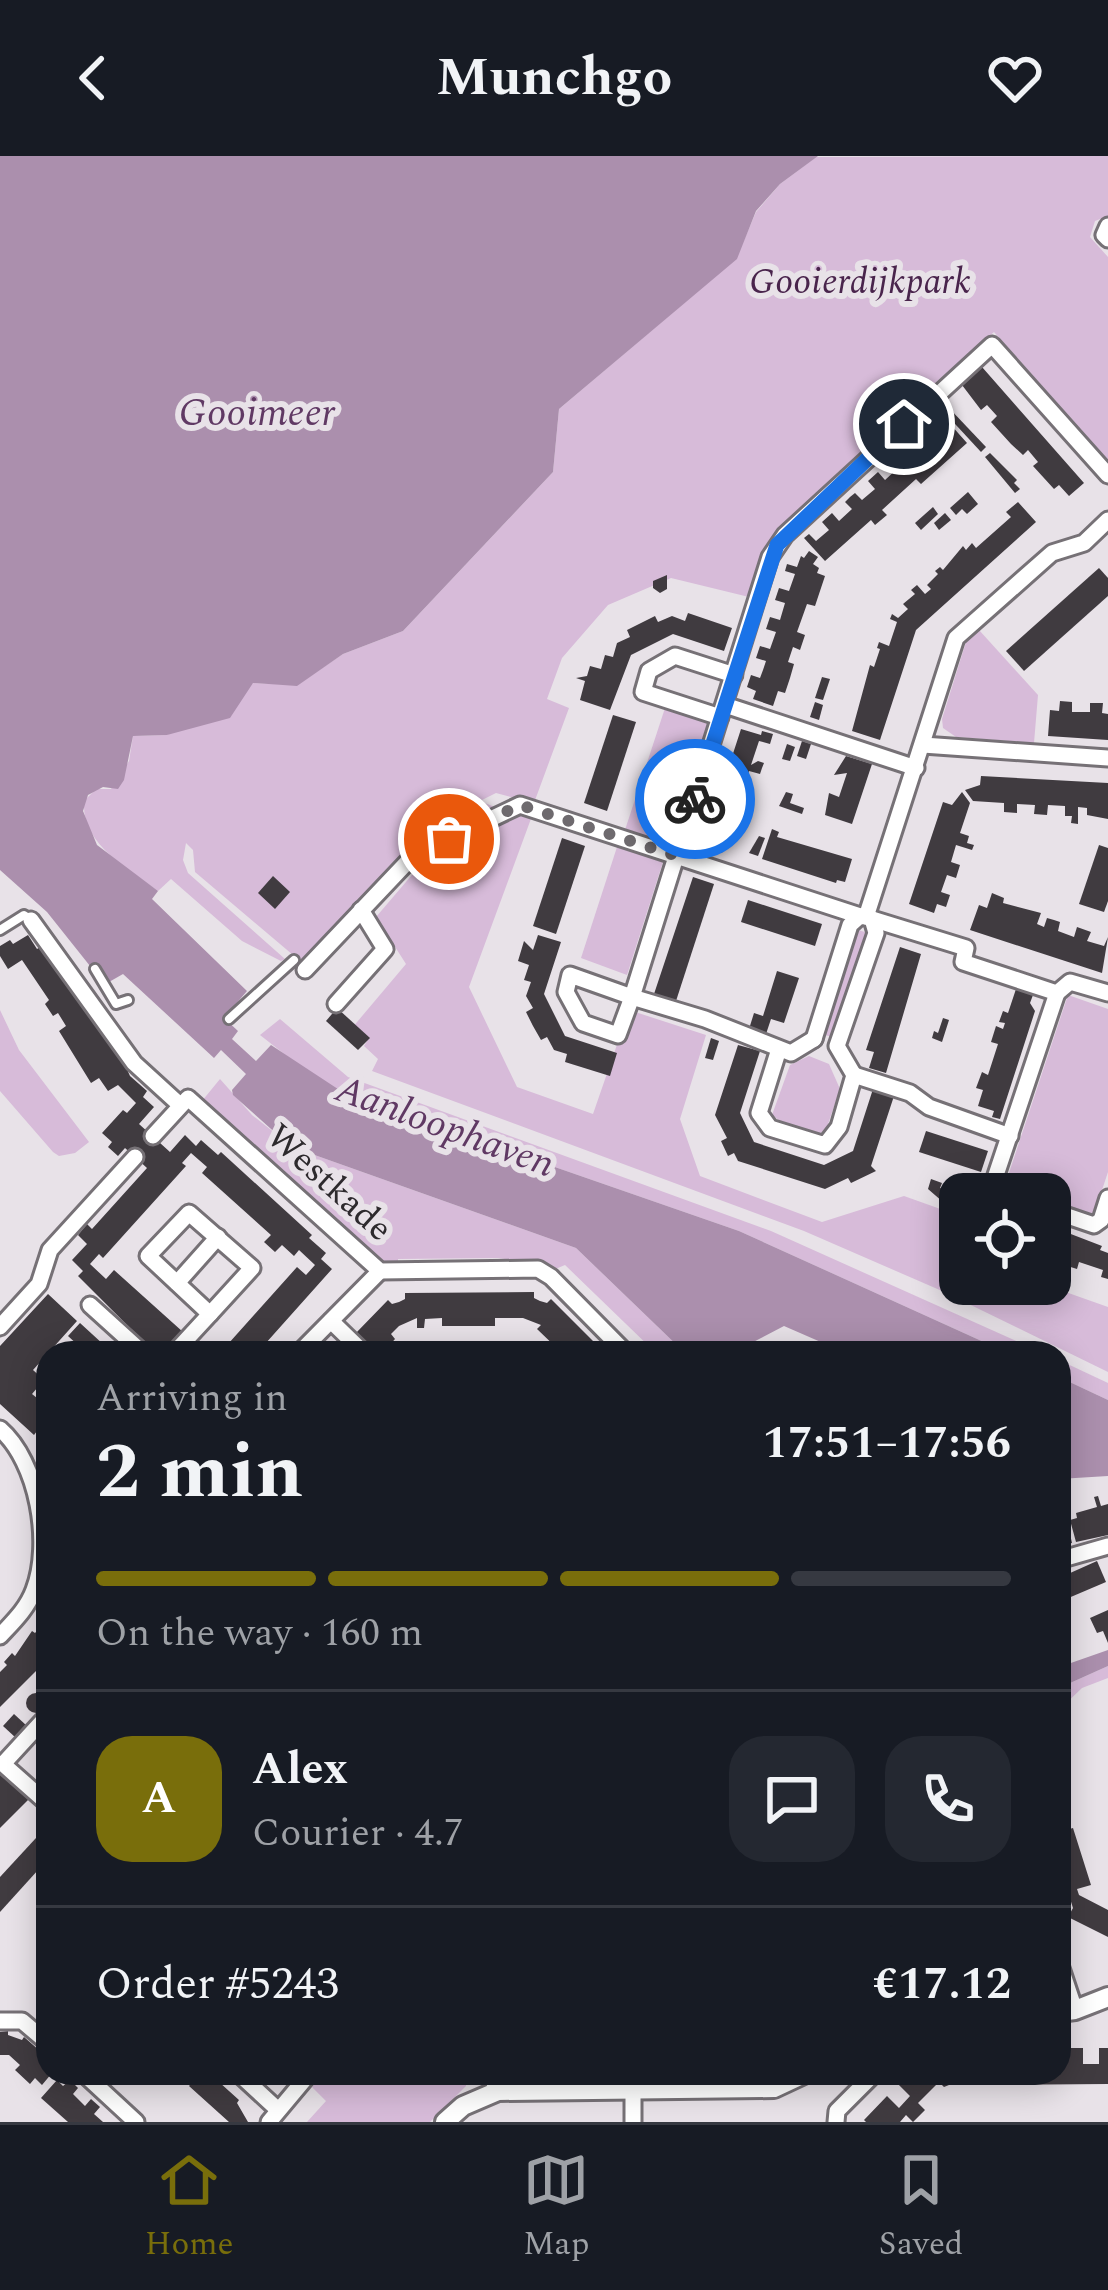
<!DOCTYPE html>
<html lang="en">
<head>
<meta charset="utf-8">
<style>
  :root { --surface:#171b24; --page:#242831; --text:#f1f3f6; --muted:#9ea1a6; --line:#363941; --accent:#796e0b }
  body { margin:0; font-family:Spectral,serif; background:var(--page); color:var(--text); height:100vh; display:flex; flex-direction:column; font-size:45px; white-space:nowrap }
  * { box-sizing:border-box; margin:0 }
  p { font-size:39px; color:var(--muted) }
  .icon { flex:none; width:66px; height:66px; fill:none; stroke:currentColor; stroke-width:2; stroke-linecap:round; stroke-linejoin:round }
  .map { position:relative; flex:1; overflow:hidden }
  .side { position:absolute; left:36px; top:1185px; width:1035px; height:744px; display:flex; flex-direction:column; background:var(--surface); border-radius:36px; box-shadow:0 6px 30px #0003 }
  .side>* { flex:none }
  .tools { position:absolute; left:939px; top:1017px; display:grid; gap:24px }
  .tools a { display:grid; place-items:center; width:132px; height:132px; border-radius:24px; background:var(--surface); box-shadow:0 6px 30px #0003; font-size:60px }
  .pin { position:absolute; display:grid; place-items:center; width:102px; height:102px; color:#fff; margin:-51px; border:6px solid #fff; border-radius:50%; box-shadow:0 3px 12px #0007 }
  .courier { position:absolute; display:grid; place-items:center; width:120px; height:120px; margin:-60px; border:9px solid #1a73e8; border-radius:50%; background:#fff; color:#222; box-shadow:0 3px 15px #0007 }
  .overview em { font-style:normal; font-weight:700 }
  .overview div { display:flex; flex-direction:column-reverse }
  .overview { display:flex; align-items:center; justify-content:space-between; height:204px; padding:0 60px }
  h1 { font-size:78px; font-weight:700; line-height:90px }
  .bar { display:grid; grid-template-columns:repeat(4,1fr); gap:18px 12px; align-content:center; height:144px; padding:0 60px }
  .bar i { height:15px; border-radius:9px; background:var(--line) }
  .bar .on { background:var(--accent) }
  .bar p { grid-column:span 4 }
  .line { display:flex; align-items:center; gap:30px; padding:0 60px; border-top:3px solid var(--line) }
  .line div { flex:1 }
  .round { display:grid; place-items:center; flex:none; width:126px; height:126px; border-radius:36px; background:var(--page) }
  header { display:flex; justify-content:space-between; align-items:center; height:156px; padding:0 60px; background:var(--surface); font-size:54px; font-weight:700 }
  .dock { display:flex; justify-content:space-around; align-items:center; height:168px; border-top:3px solid var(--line); background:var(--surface); font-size:33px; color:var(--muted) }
  .dock a { display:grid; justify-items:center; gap:6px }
  .dock .on { color:var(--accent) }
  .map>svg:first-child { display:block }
  .green { fill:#d7bbd9 }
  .water { fill:#ab8fad }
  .building { fill:#403b40 }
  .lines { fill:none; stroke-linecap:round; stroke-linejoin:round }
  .service-casing { stroke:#767176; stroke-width:14 }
  .minor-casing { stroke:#767176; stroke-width:21 }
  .tertiary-casing { stroke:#767176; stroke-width:24 }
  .service { stroke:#fff; stroke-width:8 }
  .minor { stroke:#fff; stroke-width:15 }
  .tertiary { stroke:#fff; stroke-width:18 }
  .done { stroke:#6e6a6e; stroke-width:12; stroke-dasharray:0 21.6 }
  .route { stroke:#1a73e8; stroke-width:15 }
  .labels { text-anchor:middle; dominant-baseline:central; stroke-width:12; stroke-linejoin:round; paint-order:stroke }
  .park-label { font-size:36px; font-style:italic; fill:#49244c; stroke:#e8e2e8 }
  .street-label { font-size:36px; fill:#2d2a2d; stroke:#e8e2e8 }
  .water-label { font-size:39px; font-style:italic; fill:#603964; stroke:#e8e2e8 }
</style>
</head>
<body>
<header><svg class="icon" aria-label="back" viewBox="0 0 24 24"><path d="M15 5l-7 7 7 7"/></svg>Munchgo<svg class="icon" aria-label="heart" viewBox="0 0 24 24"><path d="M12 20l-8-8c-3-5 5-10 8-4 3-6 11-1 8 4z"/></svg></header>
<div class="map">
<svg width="1108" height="1966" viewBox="0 0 1108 1966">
  <rect width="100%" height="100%" fill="#e8e2e8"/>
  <g class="green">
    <path d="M1108,0V60L1095,65L1090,81L1108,101V304L994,176L920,240V246L772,384L749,441L671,422L608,449L562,502L547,543L569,552L534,647L496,637L480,645L497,652L415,690L306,810L195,716L193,694L186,687L183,704L188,717L285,803L281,805L242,785L171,723L158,735C128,712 81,688 84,645L96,633H111L129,605L133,580L167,579L253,527L297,529L343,498L403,475L553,316L559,253L736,103L756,56L780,28L816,1Z"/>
    <polygon points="979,474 1038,539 1034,587 956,581 943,572 942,563 966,486"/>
    <polygon points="665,552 708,566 667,691 624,677"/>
    <polygon points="519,656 532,660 469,831 517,931 593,958 629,854 706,879 680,963 700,1020 822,1066 904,1040 960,1060 960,1128 1043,1128 1108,1151 1108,1216 942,1135 804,1075 372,915 378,903 364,890 367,885 352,872 406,808 376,761 429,699"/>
    <polygon points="617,691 663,706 627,819 581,802"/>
    <polygon points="855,773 871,778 835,882 822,878"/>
    <polygon points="1068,839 1108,853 1108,1016 1093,1061 1050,1047 1050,1038 1023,1038 1004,1032"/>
    <polygon points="0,854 19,894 89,986 75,997 59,1000 53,996 0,935"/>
    <polygon points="280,863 348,921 771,1075 1043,1197 1008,1197 739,1075 347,939 306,915 260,879"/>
    <polygon points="809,900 829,908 840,933 826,974 815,980 787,970 772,959 790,909"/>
    <polygon points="220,923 252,959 280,981 309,997 576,1092 685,1197 656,1197 565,1109 553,1114 547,1109 498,1102 398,1103 398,1107 380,1107 202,945"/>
    <polygon points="1059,1204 1108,1227 1108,1244 1059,1221"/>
    <polygon points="1108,1510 1108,1522 1082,1532 1059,1554 1059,1532"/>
    <polygon points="325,1917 467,1917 466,1930 430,1966 307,1966 326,1945 312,1931"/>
  </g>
  <g class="water">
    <polygon points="0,0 818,0 780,28 756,55 737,103 559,253 553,316 403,475 343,498 297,530 253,527 230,562 167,579 133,580 124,624 118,633 103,631 88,639 83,655 97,689 158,735 152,743 247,835 224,862 238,875 232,883 256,905 271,889 347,939 739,1075 1008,1197 846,1197 784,1170 732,1197 685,1197 576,1092 309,997 280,981 233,939 232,934 246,918 221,894 214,902 123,818 109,826 96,808 90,810 47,756 0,714"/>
    <polygon points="1059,1221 1108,1244 1108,1320 1059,1323"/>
    <polygon points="1108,1494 1108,1510 1059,1532 1059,1506 1068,1508"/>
  </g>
  <g class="building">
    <polygon points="982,211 1084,327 1069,340 1059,329 1054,333 1033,310 1038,306 1028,294 1023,299 1011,288 991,266 997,260 987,249 981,254 962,229"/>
    <polygon points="949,252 986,291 981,296 944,256"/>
    <polygon points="942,259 967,287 921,328 916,323 882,354 887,359 875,369 871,364 825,405 804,382 809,378 816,385 829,374 822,366 832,357 839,365 852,353 845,346 850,341 855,337 862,344 875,333 868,325 878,316 885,324 898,312 891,304 901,296 907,304 921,292 914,284 924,275 930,283 944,271 937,264"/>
    <polygon points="990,297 1017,324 1014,327 1020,333 1015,337 985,301"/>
    <polygon points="968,336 978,348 967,358 962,353 956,359 950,352"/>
    <polygon points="1018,346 1036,366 916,474 880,584 852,575 870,509 874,511 880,493 877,492 879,486 889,490 897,466 890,463 892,458 898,462 908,453 903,448 915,438 911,434 917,429 925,438 931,433 927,429 938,418 935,415 940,411 943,414 963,390 966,394 972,387 976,392 1011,361 1006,356"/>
    <polygon points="933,351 938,358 921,374 915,367"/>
    <polygon points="945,357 951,364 939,374 934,367"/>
    <polygon points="809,395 818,401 813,408 819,412 817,417 825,420 815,450 807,448 797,476 805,479 800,494 793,491 788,506 794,508 790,522 785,537 778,535 773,550 753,543 756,535 747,531 751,519 760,522 763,514 766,505 756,502 760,490 770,493 776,476 766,473 770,461 780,464 785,447 775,444 779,432 789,435 795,418 785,415 787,408 797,411 801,400 804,402"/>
    <polygon points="1099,412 1108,422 1108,440 1024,515 1006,495"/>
    <polygon points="667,419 667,433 660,437 653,432 653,425"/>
    <polygon points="688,457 732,472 724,495 673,478 631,499 610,554 580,544 585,525 576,522 587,520 590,510 601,513 605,499 613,501 617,487 630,481 627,474 655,460 658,466 672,460 685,465"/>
    <polygon points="822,521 830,523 823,544 815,542"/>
    <polygon points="1060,545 1072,546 1072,556 1090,556 1090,547 1103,547 1102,557 1108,558 1108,584 1048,580 1050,554 1059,555"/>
    <polygon points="815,546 823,549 819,564 810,561"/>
    <polygon points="613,559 636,566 607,655 584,647"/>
    <polygon points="741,573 761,579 762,575 773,578 770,588 759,585 751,609 758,605 764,607 762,612 760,618 749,615 742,638 754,636 750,649 744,647 739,661 745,663 743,670 740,677 730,674 722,697 703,690"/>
    <polygon points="802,585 811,588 806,603 797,600"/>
    <polygon points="787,588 795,591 790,605 782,603"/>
    <polygon points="846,600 872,608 852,668 825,659 829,637 839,641 847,617 834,619"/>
    <polygon points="981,620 1108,627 1108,663 1087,659 1087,652 1078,651 1078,668 1071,667 1072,660 1065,660 1065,650 1048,649 1047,659 1034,658 1035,649 1017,648 1017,657 1004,656 1004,647 973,645 965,634 980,629"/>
    <polygon points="786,636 793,638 790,647 804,652 802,658 779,650"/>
    <polygon points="962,636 970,647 960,677 969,680 967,687 974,689 972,694 956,689 951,706 960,709 956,722 947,719 941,736 950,739 946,751 937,748 934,757 909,748 943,646 952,649"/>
    <polygon points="772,673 779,676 777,681 852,703 845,726 837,724 836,727 762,703"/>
    <polygon points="759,680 765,682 758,700 749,697"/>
    <polygon points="562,682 585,690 556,778 533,770"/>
    <polygon points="1099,689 1108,692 1108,745 1104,756 1079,748"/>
    <polygon points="273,720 290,736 275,753 258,737"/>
    <polygon points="693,721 714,728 676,845 654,838"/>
    <polygon points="992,737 1004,742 1003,747 1041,757 1037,768 1044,771 1047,762 1054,764 1060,766 1058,775 1074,781 1077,771 1091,776 1087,785 1104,790 1108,781 1102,817 970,774 979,749 987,752"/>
    <polygon points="748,744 822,768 815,790 741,766"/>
    <polygon points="28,779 37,793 42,790 60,819 64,817 121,900 130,920 147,935 143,941 154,951 139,968 170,996 185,979 196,990 201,984 218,999 221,996 312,1079 309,1082 326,1097 321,1103 332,1113 257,1197 220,1197 297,1111 306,1119 315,1109 299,1094 294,1100 282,1089 275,1096 264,1086 271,1079 202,1017 207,1011 191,997 182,1007 186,1010 103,1102 99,1098 90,1108 106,1123 114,1114 183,1176 164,1197 158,1197 139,1181 78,1120 83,1115 72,1104 87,1088 78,1079 87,1068 92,1073 147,1012 125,992 118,1000 108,991 112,986 102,977 123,954 127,957 136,947 118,929 108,935 99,922 91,927 59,875 66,870 58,857 53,860 45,848 49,844 22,804 8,813 0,800 0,790 10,784 13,788"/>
    <polygon points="538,779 561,786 544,838 565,880 617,897 610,920 565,906 567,898 554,894 547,881 541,884 533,870 526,856 533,852 526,840 531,826 524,824 529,809 518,805 524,785 533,794"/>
    <polygon points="900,791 921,798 886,917 869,912 874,896 866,894"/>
    <polygon points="777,815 799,822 784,867 771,863 766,878 749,873 754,857 763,860"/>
    <polygon points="1016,833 1033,839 1030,847 1035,855 1000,963 992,961 994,955 978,950 983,934 976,932 982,916 988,919 998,888 991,886 996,870 1003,873 1005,867 999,866 1003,855 1008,857"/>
    <polygon points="337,852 370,882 358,894 326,865"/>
    <polygon points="943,862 949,864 942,886 932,882 934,875 938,877"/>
    <polygon points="711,882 719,885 713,904 705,902"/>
    <polygon points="738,889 760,895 740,957 754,986 824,1009 853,995 873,933 894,940 871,1010 876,1015 851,1027 848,1022 825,1033 738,1005 734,997 728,1000 721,985 727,982 715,959"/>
    <polygon points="926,975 988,995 981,1016 919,996"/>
    <polygon points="931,1023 942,1027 940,1032 947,1034 943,1046 928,1033"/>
    <polygon points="1050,1070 1102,1090 1100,1094 1108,1097 1108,1123 1101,1121 1103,1114 1079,1106 1077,1113 1061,1108 1064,1101 1050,1096"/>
    <polygon points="534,1136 534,1142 540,1145 547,1147 551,1143 605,1197 562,1197 537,1173 541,1169 523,1162 495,1162 495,1170 442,1170 442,1162 425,1163 424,1172 417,1172 417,1162 399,1170 391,1178 395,1183 387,1192 382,1187 373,1196 355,1178 388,1144 392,1148 399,1146 405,1143 405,1137"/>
    <polygon points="48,1138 77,1165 33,1214 44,1224 32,1238 42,1246 48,1239 48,1285 37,1275 34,1279 0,1248 0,1190"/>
    <polygon points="80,1167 104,1189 113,1197 87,1197 80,1191 68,1180"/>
    <polygon points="1098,1340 1101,1350 1108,1348 1108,1379 1076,1386 1070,1364 1077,1362 1076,1357 1097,1351 1094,1341"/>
    <polygon points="1067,1365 1072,1387 1059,1390 1059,1367"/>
    <polygon points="1097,1405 1106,1426 1059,1446 1059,1422"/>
    <polygon points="1108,1454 1108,1487 1103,1475 1097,1477 1090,1462"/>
    <polygon points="48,1463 48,1503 0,1551 0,1516 7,1509 4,1506 12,1497 15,1500 32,1475 35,1477"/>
    <circle cx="36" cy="1547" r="10"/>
    <polygon points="14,1558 27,1570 16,1582 3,1570"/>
    <polygon points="0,1616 29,1643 0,1672"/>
    <polygon points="1059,1655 1066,1674 1073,1672 1091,1729 1077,1733 1079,1739 1108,1754 1108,1781 1068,1761 1073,1752 1059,1708"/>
    <polygon points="48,1669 48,1703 0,1756 0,1721"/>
    <polygon points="8,1875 8,1879 22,1884 24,1881 48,1902 48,1917 52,1917 42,1929 35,1922 30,1928 15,1914 20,1909 9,1899 0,1899 0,1876"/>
    <polygon points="1059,1892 1083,1892 1083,1908 1099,1908 1099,1892 1108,1892 1108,1928 984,1929 984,1917 1059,1917"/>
    <polygon points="167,1917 192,1917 180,1929"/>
    <polygon points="201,1917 209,1917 239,1944 237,1947 248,1966 229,1966 189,1930"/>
    <polygon points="909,1917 934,1917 939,1922 954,1917 954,1927 944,1931 939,1926 918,1947 925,1954 913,1966 906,1959 900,1966 866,1966 864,1964 887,1940 899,1952 910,1940 898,1928"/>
    <polygon points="57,1924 63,1930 70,1924 78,1932 73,1938 85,1950 91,1943 100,1951 94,1958 103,1966 68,1966 41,1942"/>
  </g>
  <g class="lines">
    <defs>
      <g id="service">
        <polyline points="0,774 24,759 30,763"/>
        <polyline points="95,813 116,848 128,844"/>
        <polyline points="229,863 294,804"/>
      </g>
      <g id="minor">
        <polyline points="1108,70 1104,79 1108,83"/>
        <polyline points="725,549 916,612"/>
        <polyline points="720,561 643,536 649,515 675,500 734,519"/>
        <polyline points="923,589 1108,602"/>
        <polyline points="872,763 966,792 963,806 1057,837 1070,826 1108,837"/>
        <polyline points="31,764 134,907 180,949"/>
        <polyline points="305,814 413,700 520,649 860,760"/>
        <polygon points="570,819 632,841 618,879 583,867 566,836"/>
        <polyline points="336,848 385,793 361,754"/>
        <polyline points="814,883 791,897 705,863 632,841 770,401 785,379 992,189 1108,319"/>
        <polyline points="814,883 850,769 860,760 866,761 956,482 1052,397 1084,387 1108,364"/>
        <polyline points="779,893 759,957 770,972 825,989 839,971 854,919 837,890 876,777 872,763 866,761"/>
        <polyline points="854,919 910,937 929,951 1010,980"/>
        <polyline points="153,980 188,942 380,1115 538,1113 551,1121 626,1197"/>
        <polyline points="1001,1038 993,1028 1057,837"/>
        <polyline points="1050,1054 1094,1069 1101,1064 1108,1042"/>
        <polygon points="189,1057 252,1112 210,1158 148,1100"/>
        <polyline points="177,1127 218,1081"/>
        <polyline points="90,1149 143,1197"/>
        <polyline points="331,1165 364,1197"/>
        <polyline points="0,1171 39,1128 50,1094 135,1001"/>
        <polyline points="174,1197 210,1158"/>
        <polyline points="299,1197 380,1115"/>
        <path d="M0,1273C38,1306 52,1387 34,1434C27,1453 13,1466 0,1480"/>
        <polyline points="1059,1404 1108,1390"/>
        <polyline points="48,1559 3,1608 48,1648"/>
        <polyline points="1059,1806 1075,1854"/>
        <polyline points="0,1865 22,1865 48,1887"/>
        <polyline points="83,1917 136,1966"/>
        <polyline points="238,1917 277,1953"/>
        <polyline points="489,1917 498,1935"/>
        <polyline points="269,1966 310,1917"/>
        <polyline points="633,1966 633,1917"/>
        <polyline points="836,1966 837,1955 875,1917"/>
      </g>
      <g id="tertiary">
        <polyline points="1059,1856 1075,1854 1108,1841"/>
        <polyline points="445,1966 463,1950 498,1935 774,1932 806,1917"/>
      </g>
    </defs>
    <use href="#service" class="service-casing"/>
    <use href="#minor" class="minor-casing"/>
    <use href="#tertiary" class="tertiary-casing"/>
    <use href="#service" class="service"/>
    <use href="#minor" class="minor"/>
    <use href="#tertiary" class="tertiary"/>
  </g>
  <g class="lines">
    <polyline class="done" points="449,683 520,649 677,700 695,643"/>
    <polyline class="route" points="695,643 777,389 904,268"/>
  </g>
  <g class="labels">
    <g class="park-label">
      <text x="860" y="126">Gooierdijkpark</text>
    </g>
    <g class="street-label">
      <text transform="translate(329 1027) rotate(42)">Westkade</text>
    </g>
    <g class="water-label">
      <text x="257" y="257">Gooimeer</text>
      <text transform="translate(445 971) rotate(20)">Aanloophaven</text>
    </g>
  </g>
</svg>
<div class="tools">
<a><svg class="icon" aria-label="locate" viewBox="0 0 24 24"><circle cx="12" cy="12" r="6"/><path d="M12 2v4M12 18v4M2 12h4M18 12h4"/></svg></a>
</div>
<div class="pin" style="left:449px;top:683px;background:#ea580c"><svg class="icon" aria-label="bag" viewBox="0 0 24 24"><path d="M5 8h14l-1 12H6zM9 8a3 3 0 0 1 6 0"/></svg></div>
<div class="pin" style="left:904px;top:268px;background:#1f2937"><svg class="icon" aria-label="home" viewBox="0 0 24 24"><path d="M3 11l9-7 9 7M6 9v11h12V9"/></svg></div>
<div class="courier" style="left:695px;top:643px"><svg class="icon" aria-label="bike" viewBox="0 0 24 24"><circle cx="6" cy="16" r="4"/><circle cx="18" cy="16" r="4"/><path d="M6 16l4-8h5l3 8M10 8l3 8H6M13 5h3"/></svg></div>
<section class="side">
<div class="overview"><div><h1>2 min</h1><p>Arriving in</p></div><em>17:51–17:56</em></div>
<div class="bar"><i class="on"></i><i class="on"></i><i class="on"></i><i></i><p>On the way · 160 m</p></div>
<div class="line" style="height:216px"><b class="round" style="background:var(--accent);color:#fff">A</b><div><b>Alex</b><p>Courier · 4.7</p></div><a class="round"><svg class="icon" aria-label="chat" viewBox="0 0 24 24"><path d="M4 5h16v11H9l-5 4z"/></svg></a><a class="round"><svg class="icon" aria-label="phone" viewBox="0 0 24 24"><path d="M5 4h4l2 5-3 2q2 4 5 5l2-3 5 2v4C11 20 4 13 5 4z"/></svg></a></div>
<div class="line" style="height:156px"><div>Order #5243</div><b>€17.12</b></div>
</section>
</div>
<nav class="dock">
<a class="on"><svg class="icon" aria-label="home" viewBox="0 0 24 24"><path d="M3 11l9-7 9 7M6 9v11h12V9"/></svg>Home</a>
<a><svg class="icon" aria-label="map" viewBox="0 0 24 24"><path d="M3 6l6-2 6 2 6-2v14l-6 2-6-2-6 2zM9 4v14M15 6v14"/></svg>Map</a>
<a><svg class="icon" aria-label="saved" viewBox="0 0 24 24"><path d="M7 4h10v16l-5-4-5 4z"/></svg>Saved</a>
</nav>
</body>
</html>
